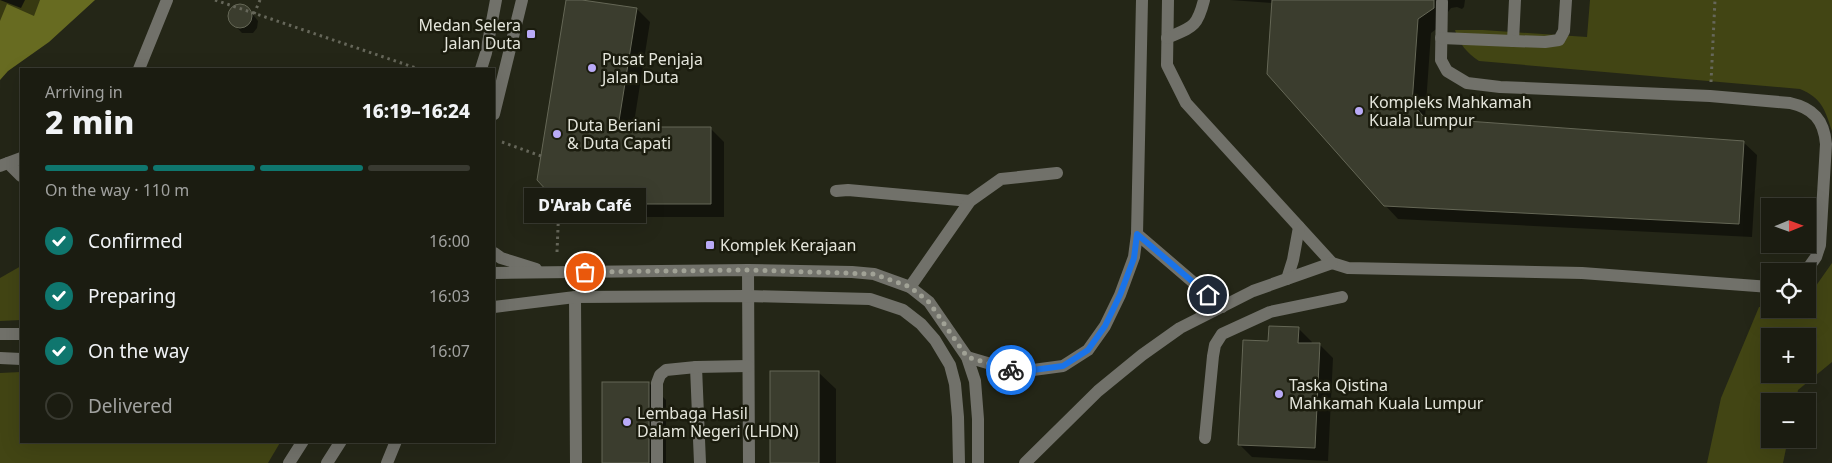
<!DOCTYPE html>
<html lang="en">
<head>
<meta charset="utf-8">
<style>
  :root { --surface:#1b1c11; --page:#28291f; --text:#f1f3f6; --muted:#a0a19f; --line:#393a31; --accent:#0f766e }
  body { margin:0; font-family:"Noto Sans",sans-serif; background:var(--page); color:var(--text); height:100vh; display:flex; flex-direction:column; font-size:19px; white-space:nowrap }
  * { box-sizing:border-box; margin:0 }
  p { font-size:16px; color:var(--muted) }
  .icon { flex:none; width:28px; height:28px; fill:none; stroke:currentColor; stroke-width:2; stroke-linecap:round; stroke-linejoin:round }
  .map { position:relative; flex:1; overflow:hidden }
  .details { position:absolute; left:20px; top:68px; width:475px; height:375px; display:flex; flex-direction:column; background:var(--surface); border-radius:0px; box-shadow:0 5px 20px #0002,0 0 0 1px var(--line) }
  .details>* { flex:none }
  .needle { width:32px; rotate:89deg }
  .fabs { position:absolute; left:1761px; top:198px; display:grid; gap:10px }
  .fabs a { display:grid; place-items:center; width:55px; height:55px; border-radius:0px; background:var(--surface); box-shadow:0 5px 20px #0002,0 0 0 1px var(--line); font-size:25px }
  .pin { position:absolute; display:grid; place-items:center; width:42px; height:42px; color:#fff; margin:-21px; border:2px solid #fff; border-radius:50%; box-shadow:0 1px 5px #0007 }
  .courier { position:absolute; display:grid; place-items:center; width:50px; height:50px; margin:-25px; border:4px solid #1a73e8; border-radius:50%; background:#fff; color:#222; box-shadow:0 1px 6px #0007 }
  .bubble { position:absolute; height:35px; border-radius:0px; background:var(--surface); box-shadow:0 5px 20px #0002,0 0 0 1px var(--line); font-size:16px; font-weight:800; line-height:35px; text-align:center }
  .overview em { font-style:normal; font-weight:800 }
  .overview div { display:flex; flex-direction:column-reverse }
  .overview { display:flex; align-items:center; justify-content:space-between; height:85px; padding:0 25px }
  h1 { font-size:32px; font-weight:800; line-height:38px }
  .bar { display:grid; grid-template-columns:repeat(4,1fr); gap:8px 5px; align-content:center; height:60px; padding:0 25px }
  .bar i { height:6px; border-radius:4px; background:var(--line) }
  .bar .active { background:var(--accent) }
  .bar p { grid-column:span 4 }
  ol { padding:0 25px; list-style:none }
  li { display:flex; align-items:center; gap:15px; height:55px }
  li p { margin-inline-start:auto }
  li .icon { padding:5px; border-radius:50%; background:var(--accent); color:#fff; stroke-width:4 }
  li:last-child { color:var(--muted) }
  li i { width:28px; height:28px; border:2px solid var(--line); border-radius:50% }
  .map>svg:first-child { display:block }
  .green { fill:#424514; fill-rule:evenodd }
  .water { fill:#676b21 }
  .shadow { fill:#0007 }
  .building { fill:#3b3d2e; stroke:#656756 }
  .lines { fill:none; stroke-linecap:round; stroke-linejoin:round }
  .path { stroke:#66675a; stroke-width:3; stroke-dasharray:2.5 4; stroke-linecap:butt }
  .minor { stroke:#71716a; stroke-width:12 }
  .done { stroke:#a1a296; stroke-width:5; stroke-dasharray:0 9 }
  .route { stroke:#1a73e8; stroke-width:6 }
  .poi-dot { fill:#b9aaf7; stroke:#1b1c0e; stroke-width:2 }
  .labels { text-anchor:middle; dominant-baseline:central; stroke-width:5; stroke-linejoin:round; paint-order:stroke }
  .poi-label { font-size:16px; fill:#e4e5db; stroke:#1b1c0e; text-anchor:start }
</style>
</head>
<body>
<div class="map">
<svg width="1832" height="463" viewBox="0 0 1832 463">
  <rect width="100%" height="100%" fill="#242617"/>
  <g class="green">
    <path d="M1590,0H1832V131C1825,110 1822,98 1800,89L1479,61C1467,53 1459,44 1455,30H1483L1587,37Z"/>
    <path d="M1832,263V362L1798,390L1796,401H1770V439H1788L1783,463H1707L1721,398L1759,307L1808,309V294L1813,290ZM1808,336V374H1770V336Z"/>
    <polygon points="21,266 21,320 0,321 0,278"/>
    <polygon points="21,372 21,441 281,441 268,463 0,463 0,373"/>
  </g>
  <polygon class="water" points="0,0 21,8 25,0 95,0 49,42 8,71 0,80"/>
  <g class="shadow">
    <polygon points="0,0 40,0 34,16 7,4 0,21"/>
    <polygon points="568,0 637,9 650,22 633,129 711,129 724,142 724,217 573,217 560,203"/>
    <polygon points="1230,0 1465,0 1464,7 1462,9 1457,7 1451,8 1448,12 1447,21 1431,33 1425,118 1743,142 1757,155 1752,237 1398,219 1385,205 1273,3"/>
    <polygon points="240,5 247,7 258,21 257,28 253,33 242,33 230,20 231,9"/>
    <polygon points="1299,329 1312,342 1311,344 1320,345 1333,358 1328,461 1252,457 1239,444 1270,342"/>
    <polygon points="818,372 836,389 836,463 771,463"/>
    <polygon points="649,383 666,400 666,463 604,463"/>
  </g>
  <g class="building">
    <polygon points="566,0 582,0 637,8 618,127 711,127 711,204 559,204 537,180"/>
    <polygon points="1272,0 1434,0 1434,8 1418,19 1412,104 1425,118 1744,141 1739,224 1384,206 1267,74"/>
    <circle cx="240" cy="16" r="12"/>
    <polygon points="1269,326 1299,327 1298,343 1320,343 1315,448 1238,445 1243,340 1268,341"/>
    <rect x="770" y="371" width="49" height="92"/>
    <rect x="602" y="382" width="47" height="81"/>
  </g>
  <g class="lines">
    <g class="path">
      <polyline points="215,0 419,69"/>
      <polyline points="254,14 260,0"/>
      <polyline points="1711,82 1715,0"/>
      <polyline points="502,142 541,156"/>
      <polyline points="557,252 559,204"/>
    </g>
    <g class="minor">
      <polyline points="1168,0 1167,65 1186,103 1332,263 1348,268 1582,273 1770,287"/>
      <polyline points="1515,0 1513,41 1545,42 1559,40 1564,31 1566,0"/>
      <path d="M1442,2L1441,60L1447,71L1467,83L1500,87L1710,96L1790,103C1813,108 1824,120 1826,144L1820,245L1816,257L1806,271"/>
      <path d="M1167,38C1192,27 1197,28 1204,0"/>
      <polyline points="1441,38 1513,41"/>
      <polyline points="139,69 167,0"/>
      <polyline points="481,69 486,53 496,0"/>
      <polyline points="494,114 522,0"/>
      <polyline points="8,163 21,176"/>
      <polyline points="0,166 21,158"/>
      <polyline points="836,191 848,190 970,201"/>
      <polyline points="1137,234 1222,307"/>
      <polyline points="494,253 501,258 536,269"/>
      <polyline points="748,270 749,463"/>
      <polyline points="494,273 748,270 852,272 874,274 910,287 929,302 967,357 975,381 978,419 978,463"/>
      <polyline points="1287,279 1293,260 1299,227"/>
      <polyline points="910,287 970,201 1001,179 1057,173"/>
      <polyline points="575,297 576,463"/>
      <polyline points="494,307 575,297 747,296 870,299 903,310 921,324 935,340 950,365 955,384 958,417 959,463"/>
      <polyline points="0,334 21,334"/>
      <polyline points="967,357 1018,372 1063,366 1088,350 1105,326 1120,295 1134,257 1137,234 1142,0"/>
      <polyline points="0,358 21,359"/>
      <polyline points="696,367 700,463"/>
      <polyline points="1205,438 1213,356 1215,345 1222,334 1270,312 1342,297"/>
      <polyline points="289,463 303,441"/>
      <polyline points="327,463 341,441"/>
      <polyline points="387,463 396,441"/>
      <polyline points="657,463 657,383 660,375 666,370 696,367 748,366"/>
      <polyline points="1025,463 1098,391 1142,355 1180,328 1253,291 1332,263"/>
    </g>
  </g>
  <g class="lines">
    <polyline class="done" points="585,272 748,270 874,274 910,287 929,302 967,357 1011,370"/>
    <polyline class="route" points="1011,370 1018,372 1063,366 1088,350 1105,326 1120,295 1134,258 1137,234 1208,295"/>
  </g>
  <g class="poi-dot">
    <rect x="526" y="29" width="10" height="10" rx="2.5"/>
    <circle cx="592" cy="68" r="5"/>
    <circle cx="1359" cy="111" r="5"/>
    <circle cx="557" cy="134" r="5"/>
    <rect x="705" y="240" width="10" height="10" rx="2.5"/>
    <circle cx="1279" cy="394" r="5"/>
    <circle cx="627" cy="422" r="5"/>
  </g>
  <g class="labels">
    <g class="poi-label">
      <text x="521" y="25" text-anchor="end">Medan Selera<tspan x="521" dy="18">Jalan Duta</tspan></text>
      <text x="602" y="59">Pusat Penjaja<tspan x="602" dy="18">Jalan Duta</tspan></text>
      <text x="1369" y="102">Kompleks Mahkamah<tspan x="1369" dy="18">Kuala Lumpur</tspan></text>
      <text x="567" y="125">Duta Beriani<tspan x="567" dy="18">&amp; Duta Capati</tspan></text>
      <text x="720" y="245">Komplek Kerajaan</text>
      <text x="1289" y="385">Taska Qistina<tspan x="1289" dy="18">Mahkamah Kuala Lumpur</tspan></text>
      <text x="637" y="413">Lembaga Hasil<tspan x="637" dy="18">Dalam Negeri (LHDN)</tspan></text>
    </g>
  </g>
</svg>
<div class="fabs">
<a><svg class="needle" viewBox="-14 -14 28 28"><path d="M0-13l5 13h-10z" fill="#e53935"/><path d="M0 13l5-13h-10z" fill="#a0a19f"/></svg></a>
<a><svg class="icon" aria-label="locate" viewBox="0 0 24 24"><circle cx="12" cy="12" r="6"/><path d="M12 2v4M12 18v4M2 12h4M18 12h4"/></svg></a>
<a>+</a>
<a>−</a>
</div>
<div class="pin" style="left:585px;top:272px;background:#ea580c"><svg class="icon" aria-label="bag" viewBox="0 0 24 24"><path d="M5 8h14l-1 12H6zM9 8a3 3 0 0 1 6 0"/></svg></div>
<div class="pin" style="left:1208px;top:295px;background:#1f2937"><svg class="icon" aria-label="home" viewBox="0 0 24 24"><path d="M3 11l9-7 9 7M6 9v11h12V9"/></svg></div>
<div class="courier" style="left:1011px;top:370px"><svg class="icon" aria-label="bike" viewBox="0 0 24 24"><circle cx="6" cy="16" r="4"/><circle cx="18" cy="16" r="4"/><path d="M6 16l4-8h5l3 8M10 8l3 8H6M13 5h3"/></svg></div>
<div class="bubble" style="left:524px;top:188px;width:122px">D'Arab Café</div>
<section class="details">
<div class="overview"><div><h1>2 min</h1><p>Arriving in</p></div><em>16:19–16:24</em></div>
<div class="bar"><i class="active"></i><i class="active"></i><i class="active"></i><i></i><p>On the way · 110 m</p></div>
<ol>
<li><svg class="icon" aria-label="check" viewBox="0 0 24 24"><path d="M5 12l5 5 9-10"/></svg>Confirmed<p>16:00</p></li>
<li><svg class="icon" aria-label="check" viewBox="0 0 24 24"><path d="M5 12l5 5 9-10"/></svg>Preparing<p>16:03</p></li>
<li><svg class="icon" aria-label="check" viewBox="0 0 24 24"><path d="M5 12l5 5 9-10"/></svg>On the way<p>16:07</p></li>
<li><i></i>Delivered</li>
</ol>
</section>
</div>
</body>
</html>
